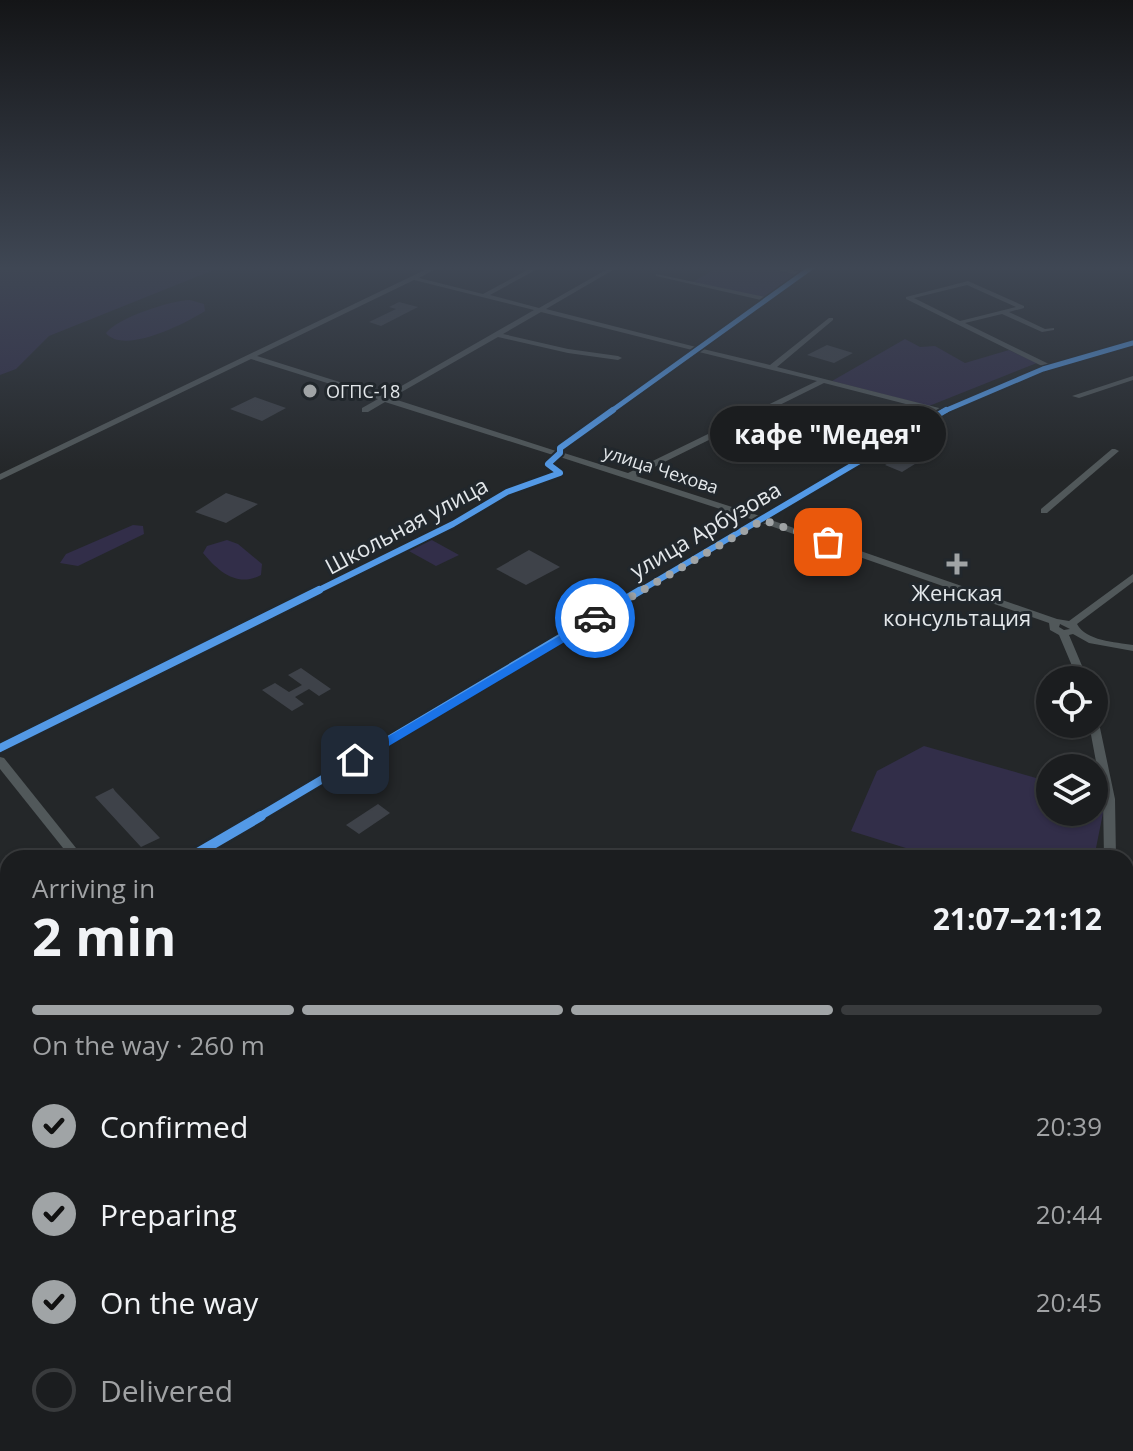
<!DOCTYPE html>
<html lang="en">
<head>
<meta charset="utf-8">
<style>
  :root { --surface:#1b1d1f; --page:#242628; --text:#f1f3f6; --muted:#a0a2a4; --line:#393b3d; --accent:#a0a4a6 }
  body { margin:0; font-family:"Open Sans",sans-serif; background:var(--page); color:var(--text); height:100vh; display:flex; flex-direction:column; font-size:30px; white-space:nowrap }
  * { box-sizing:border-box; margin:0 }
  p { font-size:26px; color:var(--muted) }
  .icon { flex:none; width:44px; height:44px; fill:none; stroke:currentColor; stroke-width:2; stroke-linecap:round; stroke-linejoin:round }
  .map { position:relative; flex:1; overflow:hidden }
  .drawer { position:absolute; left:0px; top:850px; width:1134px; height:602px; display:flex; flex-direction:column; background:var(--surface); border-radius:24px 24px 0 0; box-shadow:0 2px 6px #0004,0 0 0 2px var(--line) }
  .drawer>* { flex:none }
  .tools { position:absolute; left:1036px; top:666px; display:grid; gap:16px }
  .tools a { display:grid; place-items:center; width:72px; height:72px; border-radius:50%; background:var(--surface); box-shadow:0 2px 6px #0004,0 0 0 2px var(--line); font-size:40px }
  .pin { position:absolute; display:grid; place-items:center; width:68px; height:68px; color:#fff; margin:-34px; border-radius:16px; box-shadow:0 4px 12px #0006 }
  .courier { position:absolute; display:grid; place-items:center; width:80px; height:80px; margin:-40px; border:6px solid #1a73e8; border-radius:50%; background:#fff; color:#222; box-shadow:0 2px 10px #0007 }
  .bubble { position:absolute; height:56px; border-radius:28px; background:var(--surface); box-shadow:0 2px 6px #0004,0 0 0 2px var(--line); font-size:26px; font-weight:700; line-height:56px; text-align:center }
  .summary em { font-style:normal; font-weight:700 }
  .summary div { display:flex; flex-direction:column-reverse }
  .summary { display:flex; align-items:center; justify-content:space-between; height:136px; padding:0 32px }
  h1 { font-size:52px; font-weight:700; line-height:60px }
  .bar { display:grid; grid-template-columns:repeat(4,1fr); gap:12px 8px; align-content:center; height:96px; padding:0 32px }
  .bar i { height:10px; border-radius:6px; background:var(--line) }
  .bar .current { background:var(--accent) }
  .bar p { grid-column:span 4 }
  ol { padding:0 32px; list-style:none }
  li { display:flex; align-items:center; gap:24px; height:88px }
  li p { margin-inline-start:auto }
  li .icon { padding:8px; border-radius:50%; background:var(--accent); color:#111; stroke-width:4 }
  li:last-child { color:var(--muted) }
  li i { width:44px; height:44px; border:4px solid var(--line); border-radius:50% }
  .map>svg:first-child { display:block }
  .green { fill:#322e49 }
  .building { fill:#3e4249 }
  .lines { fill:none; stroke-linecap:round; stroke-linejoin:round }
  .minor { fill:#51585a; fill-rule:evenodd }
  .cycleway-far3-casing { stroke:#21272c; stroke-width:8 }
  .cycleway-far2-casing { stroke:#21272c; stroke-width:10 }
  .cycleway-far1-casing { stroke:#21272c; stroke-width:13 }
  .cycleway-casing { stroke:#21272c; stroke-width:15 }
  .cycleway-far3 { stroke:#5399e6; stroke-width:5 }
  .cycleway-far2 { stroke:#5399e6; stroke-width:6 }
  .cycleway-far1 { stroke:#5399e6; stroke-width:8 }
  .cycleway { stroke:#5399e6; stroke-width:10 }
  .route { fill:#1a73e8 }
  .done { stroke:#a0a4a6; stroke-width:8; stroke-dasharray:0 14.4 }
  .poi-dot { fill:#a0a4a6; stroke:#21272c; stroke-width:3 }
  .labels { text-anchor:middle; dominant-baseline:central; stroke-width:6; stroke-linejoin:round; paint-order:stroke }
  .far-poi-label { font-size:18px; fill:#e3e7ea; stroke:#21272c; text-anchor:start }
  .far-street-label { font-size:18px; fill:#e3e7ea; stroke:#21272c }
  .street-label { font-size:22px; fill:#e3e7ea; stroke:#21272c }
  .poi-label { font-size:22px; fill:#e3e7ea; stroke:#21272c }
</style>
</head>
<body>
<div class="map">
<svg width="1133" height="1451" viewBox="0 0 1133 1451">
  <rect width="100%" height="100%" fill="#242729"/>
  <g class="green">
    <polygon points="0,267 221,267 49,336 16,369 0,375"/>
    <polygon points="709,267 765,267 799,274 767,299 693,282 713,270"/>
    <path d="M190,300L204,304L205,311C185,324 123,355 106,333C119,317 169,301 190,300Z"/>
    <polygon points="905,339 920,347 935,346 965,363 1009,350 1037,363 929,406 832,381"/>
    <polygon points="133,525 143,526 144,534 78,566 60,563 66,554"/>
    <polygon points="430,539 459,555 436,566 407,550"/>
    <path d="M227,540L238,544L262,564L261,575C237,588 218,571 203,553L207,546Z"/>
    <polygon points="924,746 1050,782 1050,812 1094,812 1094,795 1106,798 1094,858 938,858 851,831 877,771"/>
    <polygon points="0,1329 8,1342 8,1428 0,1434"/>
  </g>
  <g class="building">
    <polygon points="399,302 418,307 381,326 369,322 396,309 389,307"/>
    <polygon points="827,345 853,353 834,363 807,355"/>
    <polygon points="255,397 286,408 262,421 230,409"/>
    <polygon points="882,404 905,413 889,422 865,412"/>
    <polygon points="906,452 923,459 902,472 885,465"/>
    <polygon points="226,493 258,504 226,523 195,512"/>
    <polygon points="529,550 560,567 526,585 496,569"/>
    <polygon points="301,668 331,689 319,696 309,689 295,697 304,704 292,711 262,690 275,683 289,692 302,685 288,675"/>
    <polygon points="113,788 115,791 160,838 141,847 95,797"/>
    <polygon points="378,804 390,813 359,834 346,825"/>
    <polygon points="0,1048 8,1062 8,1102 0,1106"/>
  </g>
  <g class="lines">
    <g class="minor">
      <path d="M431,267H439L419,278L483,294L533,267H541L490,295L539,308L611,267H618L546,309L696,347L761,300L656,276V274L765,297L797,275L767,267H779L801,272L808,267H815L770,301L703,349L770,365L829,318H833V320L777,367L943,409L1044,367L906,299V297L968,281L1024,306V308L1009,312L1045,329L1054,328V330L1042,332L1002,314L965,323L1051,365L1133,341V345L1046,371L947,413L768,519L1057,619L1069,621L1133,574V582L1077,624C1086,641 1115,642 1133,645V651L1089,643L1073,634L1069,635L1088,680H1078L1059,635L1050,630L1049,623L762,523L199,858H183L185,855L754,520L560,457L553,464L563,471V475L510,494L456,526L0,752V743L450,522L504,490L554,472L544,464L553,455L385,402L368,412H362V408L378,399L251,359L0,480V474ZM414,280L534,310L384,396L257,356ZM967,285L1016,307L960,321L914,298ZM541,312L692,350L557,446L556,451L391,398L498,337L568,353L618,360L622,358L618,356L568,349L503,334ZM699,352L817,381L628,473L564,453V449ZM824,383L937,412L760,516L636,476ZM1060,624L1070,629L1064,630L1059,627Z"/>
      <polygon points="1133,376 1133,380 1079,398 1072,396"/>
      <polygon points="1112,449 1115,449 1119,451 1047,513 1041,513 1041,509"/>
      <polygon points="1094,719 1099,723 1115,799 1116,858 1104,858 1103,799 1089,724 1094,724"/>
      <polygon points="0,757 4,758 84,858 71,858 0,769"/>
      <polygon points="8,959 8,971 0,974 0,962"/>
      <polygon points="1126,1059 1131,1061 1133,1064 1133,1086 1128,1085 1126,1081"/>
      <polygon points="1126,1180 1133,1184 1133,1206 1126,1201"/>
      <polygon points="558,1444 579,1444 582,1451 561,1451"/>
    </g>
    <defs>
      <g id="cycleway-far3">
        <polyline points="610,412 812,267"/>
        <polyline points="942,412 1043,369 1133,343"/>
      </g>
      <g id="cycleway-far2">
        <polyline points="315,592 453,524 507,492 560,473 548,464 560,453 560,448 613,410"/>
        <polyline points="638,592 946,410"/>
      </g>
      <g id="cycleway-far1">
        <polyline points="0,748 319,590"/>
        <polyline points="257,818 641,590"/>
      </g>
      <polyline id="cycleway" points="189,858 261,816"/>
    </defs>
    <use href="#cycleway-far3" class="cycleway-far3-casing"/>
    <use href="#cycleway-far2" class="cycleway-far2-casing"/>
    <use href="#cycleway-far1" class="cycleway-far1-casing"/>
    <use href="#cycleway" class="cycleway-casing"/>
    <use href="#cycleway-far3" class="cycleway-far3"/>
    <use href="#cycleway-far2" class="cycleway-far2"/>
    <use href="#cycleway-far1" class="cycleway-far1"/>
    <use href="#cycleway" class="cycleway"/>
  </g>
  <linearGradient id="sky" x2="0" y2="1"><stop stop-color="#141517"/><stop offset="0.57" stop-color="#3f4754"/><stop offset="1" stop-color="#3f4754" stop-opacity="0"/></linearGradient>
  <rect width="1133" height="470" fill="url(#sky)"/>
  <polygon class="route" points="595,615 601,618 600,621 360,763 348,760"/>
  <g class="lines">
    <polyline class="done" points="595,618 763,520 828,542"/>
  </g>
  <g class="poi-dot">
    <circle cx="310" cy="391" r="8"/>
    <path d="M953 552h8v8h8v8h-8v8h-8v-8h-8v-8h8z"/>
  </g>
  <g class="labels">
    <g class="far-poi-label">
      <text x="326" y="391">ОГПС-18</text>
    </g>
    <g class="far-street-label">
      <text transform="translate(661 469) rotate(18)">улица Чехова</text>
    </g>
    <g class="street-label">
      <text transform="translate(406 525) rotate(-28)">Школьная улица</text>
      <text transform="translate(705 529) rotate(-30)">улица Арбузова</text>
    </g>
    <g class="poi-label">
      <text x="957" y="592">Женская<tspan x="957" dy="25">консультация</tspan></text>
    </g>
  </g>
</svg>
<div class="tools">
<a><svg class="icon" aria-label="locate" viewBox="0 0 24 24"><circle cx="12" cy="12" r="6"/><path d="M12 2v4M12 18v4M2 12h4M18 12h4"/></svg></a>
<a><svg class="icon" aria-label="layers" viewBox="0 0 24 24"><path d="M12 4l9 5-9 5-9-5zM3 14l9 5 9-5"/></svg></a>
</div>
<div class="pin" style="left:828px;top:542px;background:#ea580c"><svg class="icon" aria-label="bag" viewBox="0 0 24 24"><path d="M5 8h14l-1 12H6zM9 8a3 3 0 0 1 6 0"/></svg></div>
<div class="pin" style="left:355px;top:760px;background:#1f2937"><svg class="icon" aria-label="home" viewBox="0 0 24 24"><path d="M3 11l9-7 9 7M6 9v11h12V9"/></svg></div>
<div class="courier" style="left:595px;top:618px"><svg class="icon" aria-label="car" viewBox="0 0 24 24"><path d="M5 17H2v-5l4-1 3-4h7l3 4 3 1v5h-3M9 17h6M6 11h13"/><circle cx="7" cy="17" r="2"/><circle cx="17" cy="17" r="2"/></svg></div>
<div class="bubble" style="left:710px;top:406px;width:236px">кафе &quot;Медея&quot;</div>
<section class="drawer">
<div class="summary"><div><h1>2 min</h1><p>Arriving in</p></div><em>21:07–21:12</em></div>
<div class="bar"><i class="current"></i><i class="current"></i><i class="current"></i><i></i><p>On the way · 260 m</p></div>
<ol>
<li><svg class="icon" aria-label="check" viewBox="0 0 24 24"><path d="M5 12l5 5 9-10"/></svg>Confirmed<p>20:39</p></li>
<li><svg class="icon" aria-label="check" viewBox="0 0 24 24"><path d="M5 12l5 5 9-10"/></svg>Preparing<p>20:44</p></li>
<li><svg class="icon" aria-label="check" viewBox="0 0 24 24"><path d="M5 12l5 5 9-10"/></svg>On the way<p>20:45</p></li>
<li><i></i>Delivered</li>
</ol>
</section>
</div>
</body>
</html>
